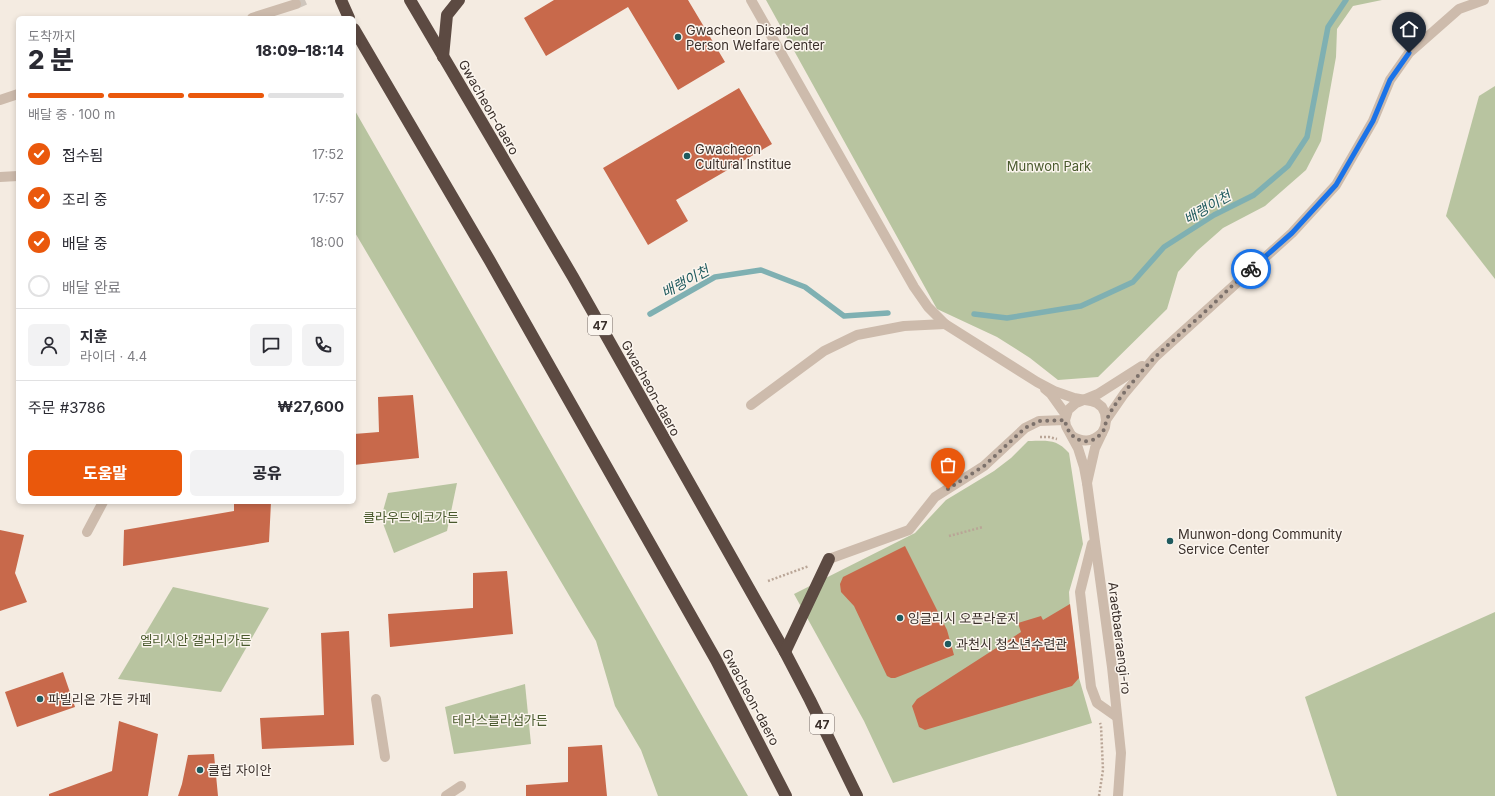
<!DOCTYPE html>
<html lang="ko">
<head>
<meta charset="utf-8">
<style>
  :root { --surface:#fff; --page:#f2f2f3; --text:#2b2b33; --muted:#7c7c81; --line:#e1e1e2; --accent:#ea580c }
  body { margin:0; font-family:Inter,"Noto Sans KR",sans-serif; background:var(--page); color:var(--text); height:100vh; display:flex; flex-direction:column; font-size:15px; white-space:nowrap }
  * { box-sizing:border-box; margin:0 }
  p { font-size:13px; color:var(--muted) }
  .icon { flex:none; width:22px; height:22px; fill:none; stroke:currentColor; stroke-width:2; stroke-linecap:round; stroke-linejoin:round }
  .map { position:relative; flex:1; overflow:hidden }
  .sheet { position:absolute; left:16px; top:16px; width:340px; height:488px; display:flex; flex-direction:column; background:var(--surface); border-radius:6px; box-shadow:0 2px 6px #0003 }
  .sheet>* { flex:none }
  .pin { position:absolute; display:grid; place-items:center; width:34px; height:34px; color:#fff; margin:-41px -17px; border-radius:50% 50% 50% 0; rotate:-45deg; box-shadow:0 0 4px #0007 }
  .pin .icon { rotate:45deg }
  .courier { position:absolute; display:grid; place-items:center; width:40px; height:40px; margin:-20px; border:3px solid #1a73e8; border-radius:50%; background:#fff; color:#222; box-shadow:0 1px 5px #0007 }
  .overview em { font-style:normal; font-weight:800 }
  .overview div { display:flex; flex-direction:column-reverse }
  .overview { display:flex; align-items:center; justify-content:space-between; height:68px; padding:0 12px }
  h1 { font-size:26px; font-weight:800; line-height:30px }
  .bar { display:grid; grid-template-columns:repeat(4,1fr); gap:6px 4px; align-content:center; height:48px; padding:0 12px }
  .bar i { height:5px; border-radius:3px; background:var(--line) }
  .bar .current { background:var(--accent) }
  .bar p { grid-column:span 4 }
  .line { display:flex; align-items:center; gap:10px; padding:0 12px; border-top:1px solid var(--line) }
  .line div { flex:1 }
  .round { display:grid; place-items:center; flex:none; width:42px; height:42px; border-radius:6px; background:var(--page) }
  ol { padding:0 12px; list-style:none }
  li { display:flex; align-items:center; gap:12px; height:44px }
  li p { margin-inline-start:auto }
  li .icon { padding:4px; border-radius:50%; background:var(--accent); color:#fff; stroke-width:4 }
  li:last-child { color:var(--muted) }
  li i { width:22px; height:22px; border:2px solid var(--line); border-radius:50% }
  .primary-button { display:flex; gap:8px; margin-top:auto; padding:8px 12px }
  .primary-button a { flex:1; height:46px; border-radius:6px; background:var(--accent); color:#fff; font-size:16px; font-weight:800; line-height:46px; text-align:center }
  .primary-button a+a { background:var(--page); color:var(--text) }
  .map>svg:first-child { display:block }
  .green { fill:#b8c4a0 }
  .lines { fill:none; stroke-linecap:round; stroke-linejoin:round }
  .stream { stroke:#7fb0b2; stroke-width:5.5 }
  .building { fill:#c8694b }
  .minor-tunnel { stroke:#cfc6bd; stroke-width:10; stroke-dasharray:10 5; stroke-linecap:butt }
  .path { stroke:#b9a596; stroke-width:2.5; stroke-dasharray:2 2; stroke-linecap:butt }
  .minor { stroke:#cdbbac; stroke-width:10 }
  .highway { stroke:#5c4a42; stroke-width:12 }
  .done { stroke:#7c716b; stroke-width:4; stroke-dasharray:0 7.2 }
  .route { stroke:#1a73e8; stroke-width:5 }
  .poi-dot { fill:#1f5a5e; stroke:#fbf5ee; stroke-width:1.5 }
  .labels { text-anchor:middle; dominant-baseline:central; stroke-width:3; stroke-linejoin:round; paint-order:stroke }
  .shield { fill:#fbf5ee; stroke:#756b66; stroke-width:1 }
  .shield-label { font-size:12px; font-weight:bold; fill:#3b302b }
  .poi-label { font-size:13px; fill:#3b302b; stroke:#fbf5ee; text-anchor:start }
  .street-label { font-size:13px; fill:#3b302b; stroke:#fbf5ee }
  .park-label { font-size:13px; fill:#4a5a2e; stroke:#fbf5ee }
  .water-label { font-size:14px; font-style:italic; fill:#1f5a5e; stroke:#fbf5ee }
</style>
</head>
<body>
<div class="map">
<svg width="1495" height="796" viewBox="0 0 1495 796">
  <rect width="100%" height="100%" fill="#f4ebe1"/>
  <g class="green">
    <polygon points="766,0 1382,0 1353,6 1337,29 1336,57 1321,141 1306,170 1265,206 1223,228 1197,251 1178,272 1167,309 1098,377 1058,380 1030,358 997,337 937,309"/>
    <polygon points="1495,86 1495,279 1446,216 1479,96"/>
    <polygon points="354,109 748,796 658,796 641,750 615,706 596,641 354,231"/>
    <path d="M1028,441C1046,441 1056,438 1069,453L1083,544L1069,592L1070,609L1079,678L1092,723L893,783L864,721L794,594L915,533L946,500L994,471L1011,458Z"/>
    <polygon points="457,483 447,531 394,553 381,518 388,493"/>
    <polygon points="173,587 269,608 221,692 118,679"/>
    <polygon points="1495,612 1495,796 1337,796 1305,697"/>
    <polygon points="525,684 531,744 454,754 445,707"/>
  </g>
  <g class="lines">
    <g class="stream">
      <polyline points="650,314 715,277 761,270 805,287 844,316 888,313"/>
      <polyline points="974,314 1007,318 1081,306 1133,282 1164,247 1214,215 1254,195 1288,166 1307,137 1328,27 1346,0"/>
    </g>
  </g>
  <g class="building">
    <polygon points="554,0 688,0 725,62 678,90 628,7 546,56 524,18"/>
    <polygon points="739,88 772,144 676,200 688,221 648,245 603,168"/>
    <polygon points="413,395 419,458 354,465 354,434 379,432 378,397"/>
    <polygon points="234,502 271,502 269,542 123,566 124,530 234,511"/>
    <polygon points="0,530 24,535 15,573 27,602 0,611"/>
    <polygon points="905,546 947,630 954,655 895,678 891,678 887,676 854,606 841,592 840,584 843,577"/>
    <polygon points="507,571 513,634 390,647 388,614 473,608 473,573"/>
    <polygon points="1070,604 1079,678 1072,686 925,730 919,727 912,706 917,699 1021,632 1018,623 1041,616 1043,620"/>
    <polygon points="349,631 354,745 262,749 260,718 324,715 321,633"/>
    <polygon points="63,672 75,707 17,727 5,692"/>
    <polygon points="119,721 158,734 148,796 49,796 49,794 112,771"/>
    <polygon points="602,745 607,796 526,796 526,785 568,782 568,747"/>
    <polygon points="214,754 218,796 178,796 182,784 188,755"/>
  </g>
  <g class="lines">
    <polyline class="minor-tunnel" points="296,4 305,0"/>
    <g class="path">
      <polyline points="1040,437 1049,437 1057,439"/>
      <polyline points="949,536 983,527"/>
      <polyline points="768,581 809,566"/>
      <polyline points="1099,796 1103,770 1101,726 1100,723"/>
    </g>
    <g class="minor">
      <polyline points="751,0 914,287 928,307 945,324 1037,382 1054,391 1074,398 1091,401 1097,403 1102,407 1105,413 1106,420 1105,427 1095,448 1087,483"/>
      <polyline points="252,18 296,4"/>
      <polyline points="0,100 18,94"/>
      <polyline points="0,177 18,176"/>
      <polyline points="1045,389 1051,394 1066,415"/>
      <polyline points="751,405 824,351 857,335 904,326 945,324"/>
      <polyline points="1106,420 1124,394 1155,357 1292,233 1336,185 1373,121 1390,80 1409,53 1459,9 1484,0"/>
      <path d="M1072,436C1083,443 1092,442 1102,433"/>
      <polyline points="87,532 103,502"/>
      <polyline points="1092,544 1080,592 1091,687 1097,703 1117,717"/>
      <polyline points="829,559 909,530 935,497 984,466 1025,428 1039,421 1065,420"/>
      <polyline points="376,699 385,757"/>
      <polyline points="446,796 461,786"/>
      <polyline points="1118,796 1121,753 1112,667 1087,483 1084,467 1078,448 1066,426 1065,420 1068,410 1076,403 1098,394 1142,366"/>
    </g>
    <g class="highway">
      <polyline points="341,0 349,18"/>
      <polyline points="410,0 573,277 785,652 810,700 857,796"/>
      <polyline points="354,29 490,261 716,660 786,796"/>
      <polyline points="443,57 447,15 459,0"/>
      <polyline points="785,652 829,559"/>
    </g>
  </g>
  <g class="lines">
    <path class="done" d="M948,489L984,466L1025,428L1040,421L1065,420C1067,435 1080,446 1095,439C1097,437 1100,435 1102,433C1105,429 1105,424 1107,419C1114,404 1126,390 1137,377C1154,356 1176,338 1196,320C1215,303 1232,285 1251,269"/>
    <polyline class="route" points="1251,269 1292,233 1336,185 1373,121 1390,80 1409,53"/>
  </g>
  <g class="poi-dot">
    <circle cx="678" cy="37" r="4"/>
    <circle cx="687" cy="156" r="4"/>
    <circle cx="1170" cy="541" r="4"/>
    <circle cx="900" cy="618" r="4"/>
    <circle cx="948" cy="644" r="4"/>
    <circle cx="40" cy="699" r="4"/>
    <circle cx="200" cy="770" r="4"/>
  </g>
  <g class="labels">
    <g class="shield">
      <rect x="588" y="315" width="24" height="20" rx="3"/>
      <rect x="810" y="714" width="24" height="20" rx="3"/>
    </g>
    <g class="shield-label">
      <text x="600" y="325">47</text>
      <text x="822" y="724">47</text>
    </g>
    <g class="poi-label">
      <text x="686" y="30">Gwacheon Disabled<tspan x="686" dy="15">Person Welfare Center</tspan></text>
      <text x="695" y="149">Gwacheon<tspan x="695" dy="15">Cultural Institue</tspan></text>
      <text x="1178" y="534">Munwon-dong Community<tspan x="1178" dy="15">Service Center</tspan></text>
      <text x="908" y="618">잉글리시 오픈라운지</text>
      <text x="956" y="644">과천시 청소년수련관</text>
      <text x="48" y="699">파빌리온 가든 카페</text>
      <text x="208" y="770">클럽 자이안</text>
    </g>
    <g class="street-label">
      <text transform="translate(489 107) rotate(60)">Gwacheon-daero</text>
      <text transform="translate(651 388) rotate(61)">Gwacheon-daero</text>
      <text transform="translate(1120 638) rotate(83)">Araetbaeraengi-ro</text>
      <text transform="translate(751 697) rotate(62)">Gwacheon-daero</text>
    </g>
    <g class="park-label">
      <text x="1049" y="166">Munwon Park</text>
      <text x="411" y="517">클라우드에코가든</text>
      <text x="196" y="640">엘리시안 갤러리가든</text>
      <text x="500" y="720">테라스블라섬가든</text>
    </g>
    <g class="water-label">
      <text transform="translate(1207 207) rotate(-30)">배랭이천</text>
      <text transform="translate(685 281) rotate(-28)">배랭이천</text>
    </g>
  </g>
</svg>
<div class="pin" style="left:948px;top:489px;background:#ea580c"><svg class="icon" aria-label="bag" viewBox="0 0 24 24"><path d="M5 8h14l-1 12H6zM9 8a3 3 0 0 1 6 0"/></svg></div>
<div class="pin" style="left:1409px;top:53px;background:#1f2937"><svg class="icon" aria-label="home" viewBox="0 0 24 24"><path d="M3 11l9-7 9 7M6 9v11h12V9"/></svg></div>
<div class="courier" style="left:1251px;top:269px"><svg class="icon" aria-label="bike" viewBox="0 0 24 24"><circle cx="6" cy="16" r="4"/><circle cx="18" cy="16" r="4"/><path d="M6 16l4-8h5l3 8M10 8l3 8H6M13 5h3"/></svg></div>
<section class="sheet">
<div class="overview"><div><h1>2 분</h1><p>도착까지</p></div><em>18:09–18:14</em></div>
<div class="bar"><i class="current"></i><i class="current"></i><i class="current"></i><i></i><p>배달 중 · 100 m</p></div>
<ol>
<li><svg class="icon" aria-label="check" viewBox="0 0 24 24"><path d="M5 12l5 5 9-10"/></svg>접수됨<p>17:52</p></li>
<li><svg class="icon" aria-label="check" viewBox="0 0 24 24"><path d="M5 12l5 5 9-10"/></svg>조리 중<p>17:57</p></li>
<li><svg class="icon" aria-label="check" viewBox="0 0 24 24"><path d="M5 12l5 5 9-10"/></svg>배달 중<p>18:00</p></li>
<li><i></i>배달 완료</li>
</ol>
<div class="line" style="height:72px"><a class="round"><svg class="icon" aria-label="person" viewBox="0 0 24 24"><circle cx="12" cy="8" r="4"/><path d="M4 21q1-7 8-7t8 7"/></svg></a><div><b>지훈</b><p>라이더 · 4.4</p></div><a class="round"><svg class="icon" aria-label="chat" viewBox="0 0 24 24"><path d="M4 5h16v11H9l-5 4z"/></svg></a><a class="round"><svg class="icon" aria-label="phone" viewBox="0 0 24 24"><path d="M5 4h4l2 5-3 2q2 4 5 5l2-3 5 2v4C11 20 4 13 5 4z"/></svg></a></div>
<div class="line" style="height:52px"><div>주문 #3786</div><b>₩27,600</b></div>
<div class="primary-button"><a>도움말</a><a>공유</a></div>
</section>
</div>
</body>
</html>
